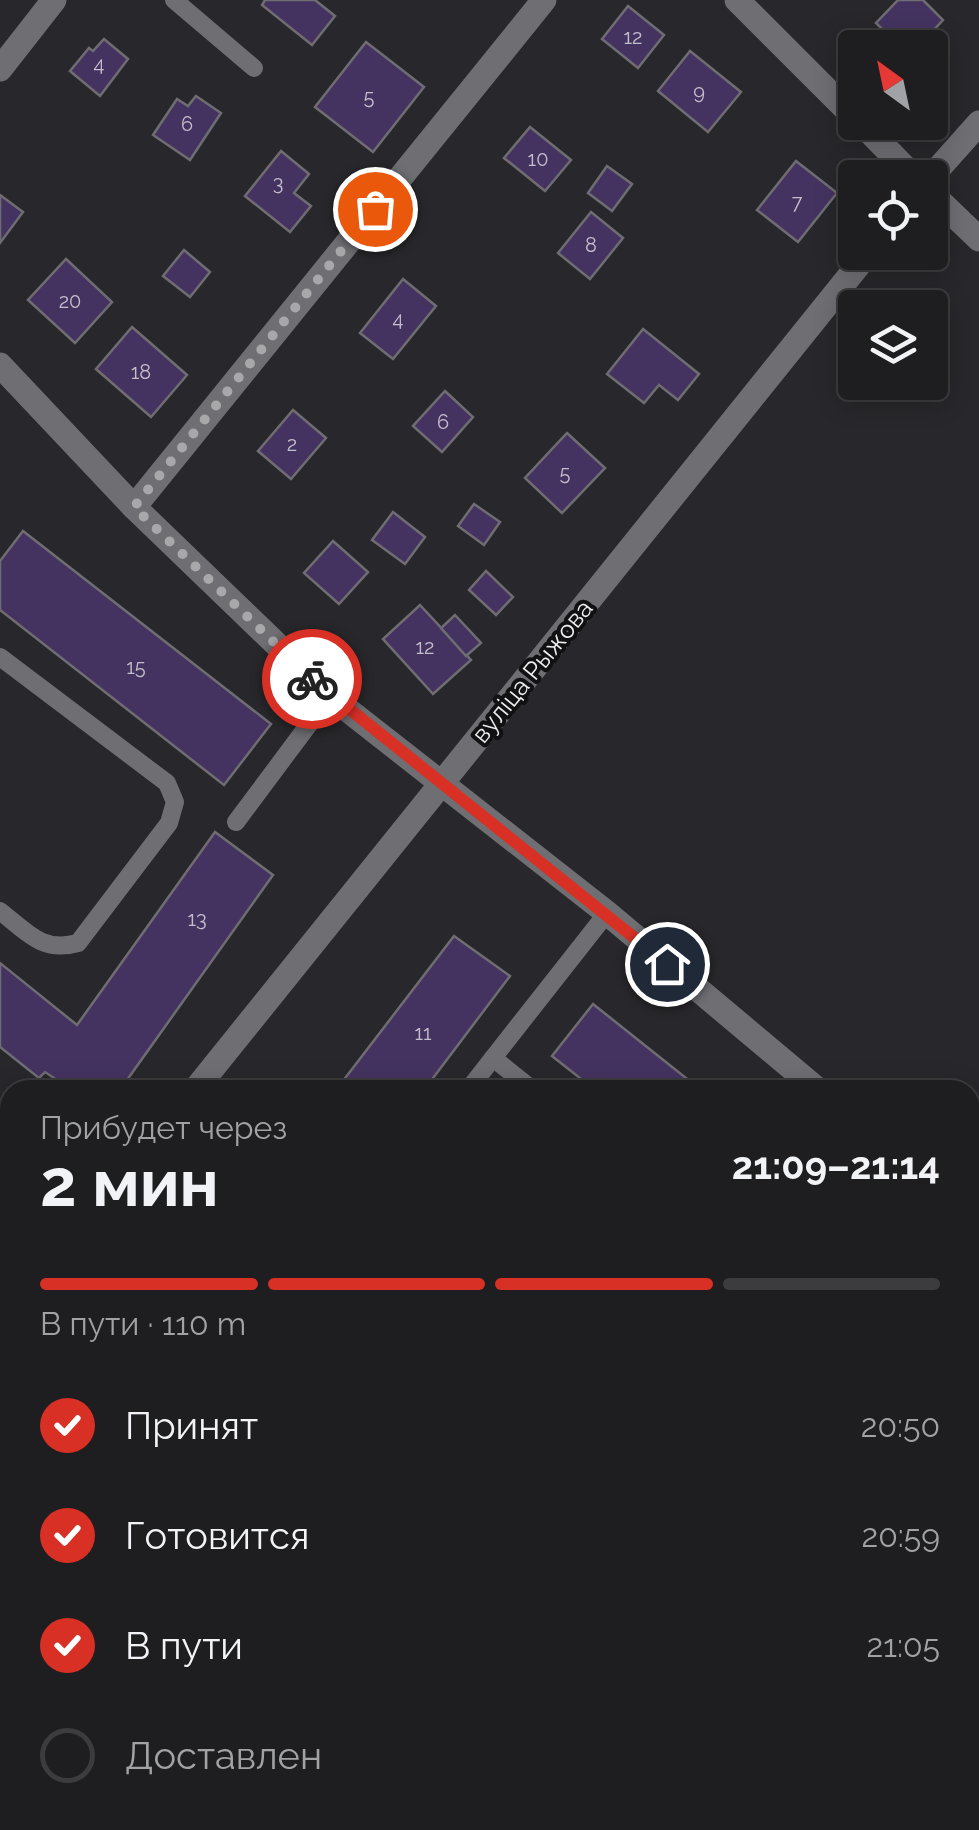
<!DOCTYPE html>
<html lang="ru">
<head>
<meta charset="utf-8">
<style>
  :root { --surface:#1e1d20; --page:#262629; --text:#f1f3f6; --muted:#a1a2a5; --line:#3c3b3e; --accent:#d93025 }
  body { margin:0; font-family:Raleway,sans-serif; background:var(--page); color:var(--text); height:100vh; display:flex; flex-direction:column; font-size:38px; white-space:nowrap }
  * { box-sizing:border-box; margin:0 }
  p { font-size:32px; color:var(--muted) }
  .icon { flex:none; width:55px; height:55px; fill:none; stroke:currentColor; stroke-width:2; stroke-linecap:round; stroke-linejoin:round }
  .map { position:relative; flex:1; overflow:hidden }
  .sheet { position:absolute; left:0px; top:1080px; width:980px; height:750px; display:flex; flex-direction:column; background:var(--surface); border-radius:30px 30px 0 0; box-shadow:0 5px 25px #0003,0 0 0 2px var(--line) }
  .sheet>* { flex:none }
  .needle { width:65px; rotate:327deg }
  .tools { position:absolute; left:838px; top:30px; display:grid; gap:20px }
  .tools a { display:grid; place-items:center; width:110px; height:110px; border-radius:10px; background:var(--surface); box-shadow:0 5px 25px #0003,0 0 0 2px var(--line); font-size:50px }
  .pin { position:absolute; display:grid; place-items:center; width:85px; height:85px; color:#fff; margin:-42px; border:5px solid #fff; border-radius:50%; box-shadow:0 2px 10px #0007 }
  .courier { position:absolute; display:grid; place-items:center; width:100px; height:100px; margin:-50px; border:8px solid #d93025; border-radius:50%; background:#fff; color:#222; box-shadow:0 2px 12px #0007 }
  .head em { font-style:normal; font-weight:700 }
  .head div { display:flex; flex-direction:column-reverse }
  .head { display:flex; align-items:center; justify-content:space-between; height:170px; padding:0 40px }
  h1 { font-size:65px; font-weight:700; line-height:75px }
  .bar { display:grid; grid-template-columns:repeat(4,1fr); gap:15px 10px; align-content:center; height:120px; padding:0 40px }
  .bar i { height:12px; border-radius:8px; background:var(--line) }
  .bar .on { background:var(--accent) }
  .bar p { grid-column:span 4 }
  ol { padding:0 40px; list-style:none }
  li { display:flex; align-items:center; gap:30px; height:110px }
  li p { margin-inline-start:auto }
  li .icon { padding:10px; border-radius:50%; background:var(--accent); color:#fff; stroke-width:4 }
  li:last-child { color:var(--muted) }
  li i { width:55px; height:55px; border:5px solid var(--line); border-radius:50% }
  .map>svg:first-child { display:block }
  .building { fill:#443360; stroke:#6f6d72; stroke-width:2.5 }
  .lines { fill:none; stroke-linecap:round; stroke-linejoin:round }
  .lane { stroke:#6f6e73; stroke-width:18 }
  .street { stroke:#6f6e73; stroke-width:25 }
  .primary { stroke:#a193bd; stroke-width:25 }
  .done { stroke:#a8a7aa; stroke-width:10; stroke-dasharray:0 18 }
  .route { stroke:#d93025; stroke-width:12 }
  .labels { text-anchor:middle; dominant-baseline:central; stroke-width:8; stroke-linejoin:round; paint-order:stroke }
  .number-label { font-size:20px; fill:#c3becb }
  .street-label { font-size:25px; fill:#edecef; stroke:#111012 }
</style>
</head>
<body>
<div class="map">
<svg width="979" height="1830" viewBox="0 0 979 1830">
  <rect width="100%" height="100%" fill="#28272b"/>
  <g class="building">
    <polygon points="265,0 315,0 335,16 312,45 262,5"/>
    <polygon points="898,0 923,0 943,20 917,48 901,48 876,23"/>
    <polygon points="628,6 664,35 638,68 602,39"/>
    <polygon points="104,39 128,59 100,96 70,71 89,48 93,51"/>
    <polygon points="366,42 424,87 373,152 315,107"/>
    <polygon points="690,51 741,92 708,132 658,91"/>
    <polygon points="196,96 221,113 190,160 153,135 177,99 188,106"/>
    <polygon points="530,127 571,160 545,191 504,158"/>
    <polygon points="281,151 309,174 294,193 311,206 290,232 245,196"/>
    <polygon points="796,161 837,193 798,242 757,210"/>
    <polygon points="607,166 632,184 612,211 588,193"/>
    <polygon points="0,195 23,212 0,243"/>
    <polygon points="591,212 623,238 590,279 558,253"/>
    <polygon points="184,250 210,272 190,297 163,276"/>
    <polygon points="66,259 112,302 75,343 28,300"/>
    <polygon points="403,279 436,306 393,359 360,333"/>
    <polygon points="132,327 187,375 151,417 96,369"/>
    <polygon points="643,329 699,374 678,400 659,385 644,403 607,374"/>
    <polygon points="445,391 473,417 442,452 413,426"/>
    <polygon points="293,410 326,438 291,479 258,451"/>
    <polygon points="567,433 605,468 562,513 525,478"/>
    <polygon points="474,504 500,522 484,545 458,526"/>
    <polygon points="393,512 425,537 405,564 372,540"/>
    <polygon points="23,531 271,724 224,785 0,610 0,561"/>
    <polygon points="333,541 368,572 339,604 304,573"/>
    <polygon points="486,571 513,597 496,615 469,590"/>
    <polygon points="420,605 471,660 433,694 383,639"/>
    <polygon points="455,615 481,643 466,656 441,628"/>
    <polygon points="215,832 273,875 122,1087 118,1090 72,1090 45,1072 39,1078 0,1047 0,963 77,1025"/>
    <polygon points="454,936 510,976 424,1090 336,1090"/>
    <polygon points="593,1004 701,1090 595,1090 552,1056"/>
    <polygon points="970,1321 979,1329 979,1416 970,1409"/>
  </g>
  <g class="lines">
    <g class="lane">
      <polyline points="174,0 254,68"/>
      <path d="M0,657L167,783L175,802L169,823L78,943C42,953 27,932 0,911"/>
      <polyline points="236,822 330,696"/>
      <polyline points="468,1090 493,1058"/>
      <polyline points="533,1090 493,1058 607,913"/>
      <polyline points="0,1217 10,1227"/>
      <polyline points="970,1471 979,1478"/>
      <polyline points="970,1716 979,1704"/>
      <polyline points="970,1810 979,1804"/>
      <polyline points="953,1830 962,1820"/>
    </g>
    <g class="street">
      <polyline points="737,0 855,118"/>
      <polyline points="0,69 54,0"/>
      <polyline points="860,122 915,178"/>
      <polyline points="930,178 979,123"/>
      <polyline points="930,192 979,239"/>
      <polyline points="0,365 134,507 330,696 607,913 818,1090"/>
      <polyline points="134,507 544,0"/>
      <polyline points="195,1090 869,252"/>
      <polyline points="970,1218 979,1226"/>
      <polyline points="0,1330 10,1318"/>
      <polyline points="632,1820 642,1830"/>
    </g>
    <g class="primary">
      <polyline points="0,1746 10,1756"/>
      <polyline points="78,1820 89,1830"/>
    </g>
  </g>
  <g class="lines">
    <polyline class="done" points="312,679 134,507 375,209"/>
    <polyline class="route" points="312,679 667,964"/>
  </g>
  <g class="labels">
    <g class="number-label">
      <text x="633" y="37">12</text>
      <text x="99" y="64">4</text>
      <text x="699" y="92">9</text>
      <text x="369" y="97">5</text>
      <text x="187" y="124">6</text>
      <text x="538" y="159">10</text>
      <text x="278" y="183">3</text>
      <text x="797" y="202">7</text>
      <text x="591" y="245">8</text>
      <text x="70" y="301">20</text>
      <text x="398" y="319">4</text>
      <text x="141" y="372">18</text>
      <text x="443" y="422">6</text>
      <text x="292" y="444">2</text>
      <text x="565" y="473">5</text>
      <text x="425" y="647">12</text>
      <text x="136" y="667">15</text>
      <text x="197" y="919">13</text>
      <text x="423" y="1033">11</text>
    </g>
    <g class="street-label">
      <text transform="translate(532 671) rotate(-51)">вуліца Рыжова</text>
    </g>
  </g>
</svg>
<div class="tools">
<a><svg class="needle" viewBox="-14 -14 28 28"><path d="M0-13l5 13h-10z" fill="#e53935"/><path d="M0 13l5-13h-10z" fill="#a1a2a5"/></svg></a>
<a><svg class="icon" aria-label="locate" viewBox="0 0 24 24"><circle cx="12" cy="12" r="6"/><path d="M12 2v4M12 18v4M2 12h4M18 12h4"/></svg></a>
<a><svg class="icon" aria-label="layers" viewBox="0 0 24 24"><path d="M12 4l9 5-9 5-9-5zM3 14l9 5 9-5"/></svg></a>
</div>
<div class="pin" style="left:375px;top:209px;background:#ea580c"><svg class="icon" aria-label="bag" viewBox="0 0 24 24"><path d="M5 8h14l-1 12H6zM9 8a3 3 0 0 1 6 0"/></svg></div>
<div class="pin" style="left:667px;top:964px;background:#1f2937"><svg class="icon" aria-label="home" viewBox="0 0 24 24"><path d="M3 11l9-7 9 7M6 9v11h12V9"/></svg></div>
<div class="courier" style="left:312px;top:679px"><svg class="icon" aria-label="bike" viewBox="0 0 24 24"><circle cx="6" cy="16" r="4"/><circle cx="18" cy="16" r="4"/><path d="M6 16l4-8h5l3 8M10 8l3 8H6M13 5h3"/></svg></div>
<section class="sheet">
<div class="head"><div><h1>2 мин</h1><p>Прибудет через</p></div><em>21:09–21:14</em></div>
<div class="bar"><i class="on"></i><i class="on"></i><i class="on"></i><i></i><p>В пути · 110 m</p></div>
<ol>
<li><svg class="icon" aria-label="check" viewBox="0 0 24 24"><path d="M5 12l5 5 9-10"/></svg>Принят<p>20:50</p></li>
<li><svg class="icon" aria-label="check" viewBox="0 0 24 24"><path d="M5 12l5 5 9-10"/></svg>Готовится<p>20:59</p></li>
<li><svg class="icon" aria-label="check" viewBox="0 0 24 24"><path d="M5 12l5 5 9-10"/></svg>В пути<p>21:05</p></li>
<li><i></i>Доставлен</li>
</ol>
</section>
</div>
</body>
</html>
